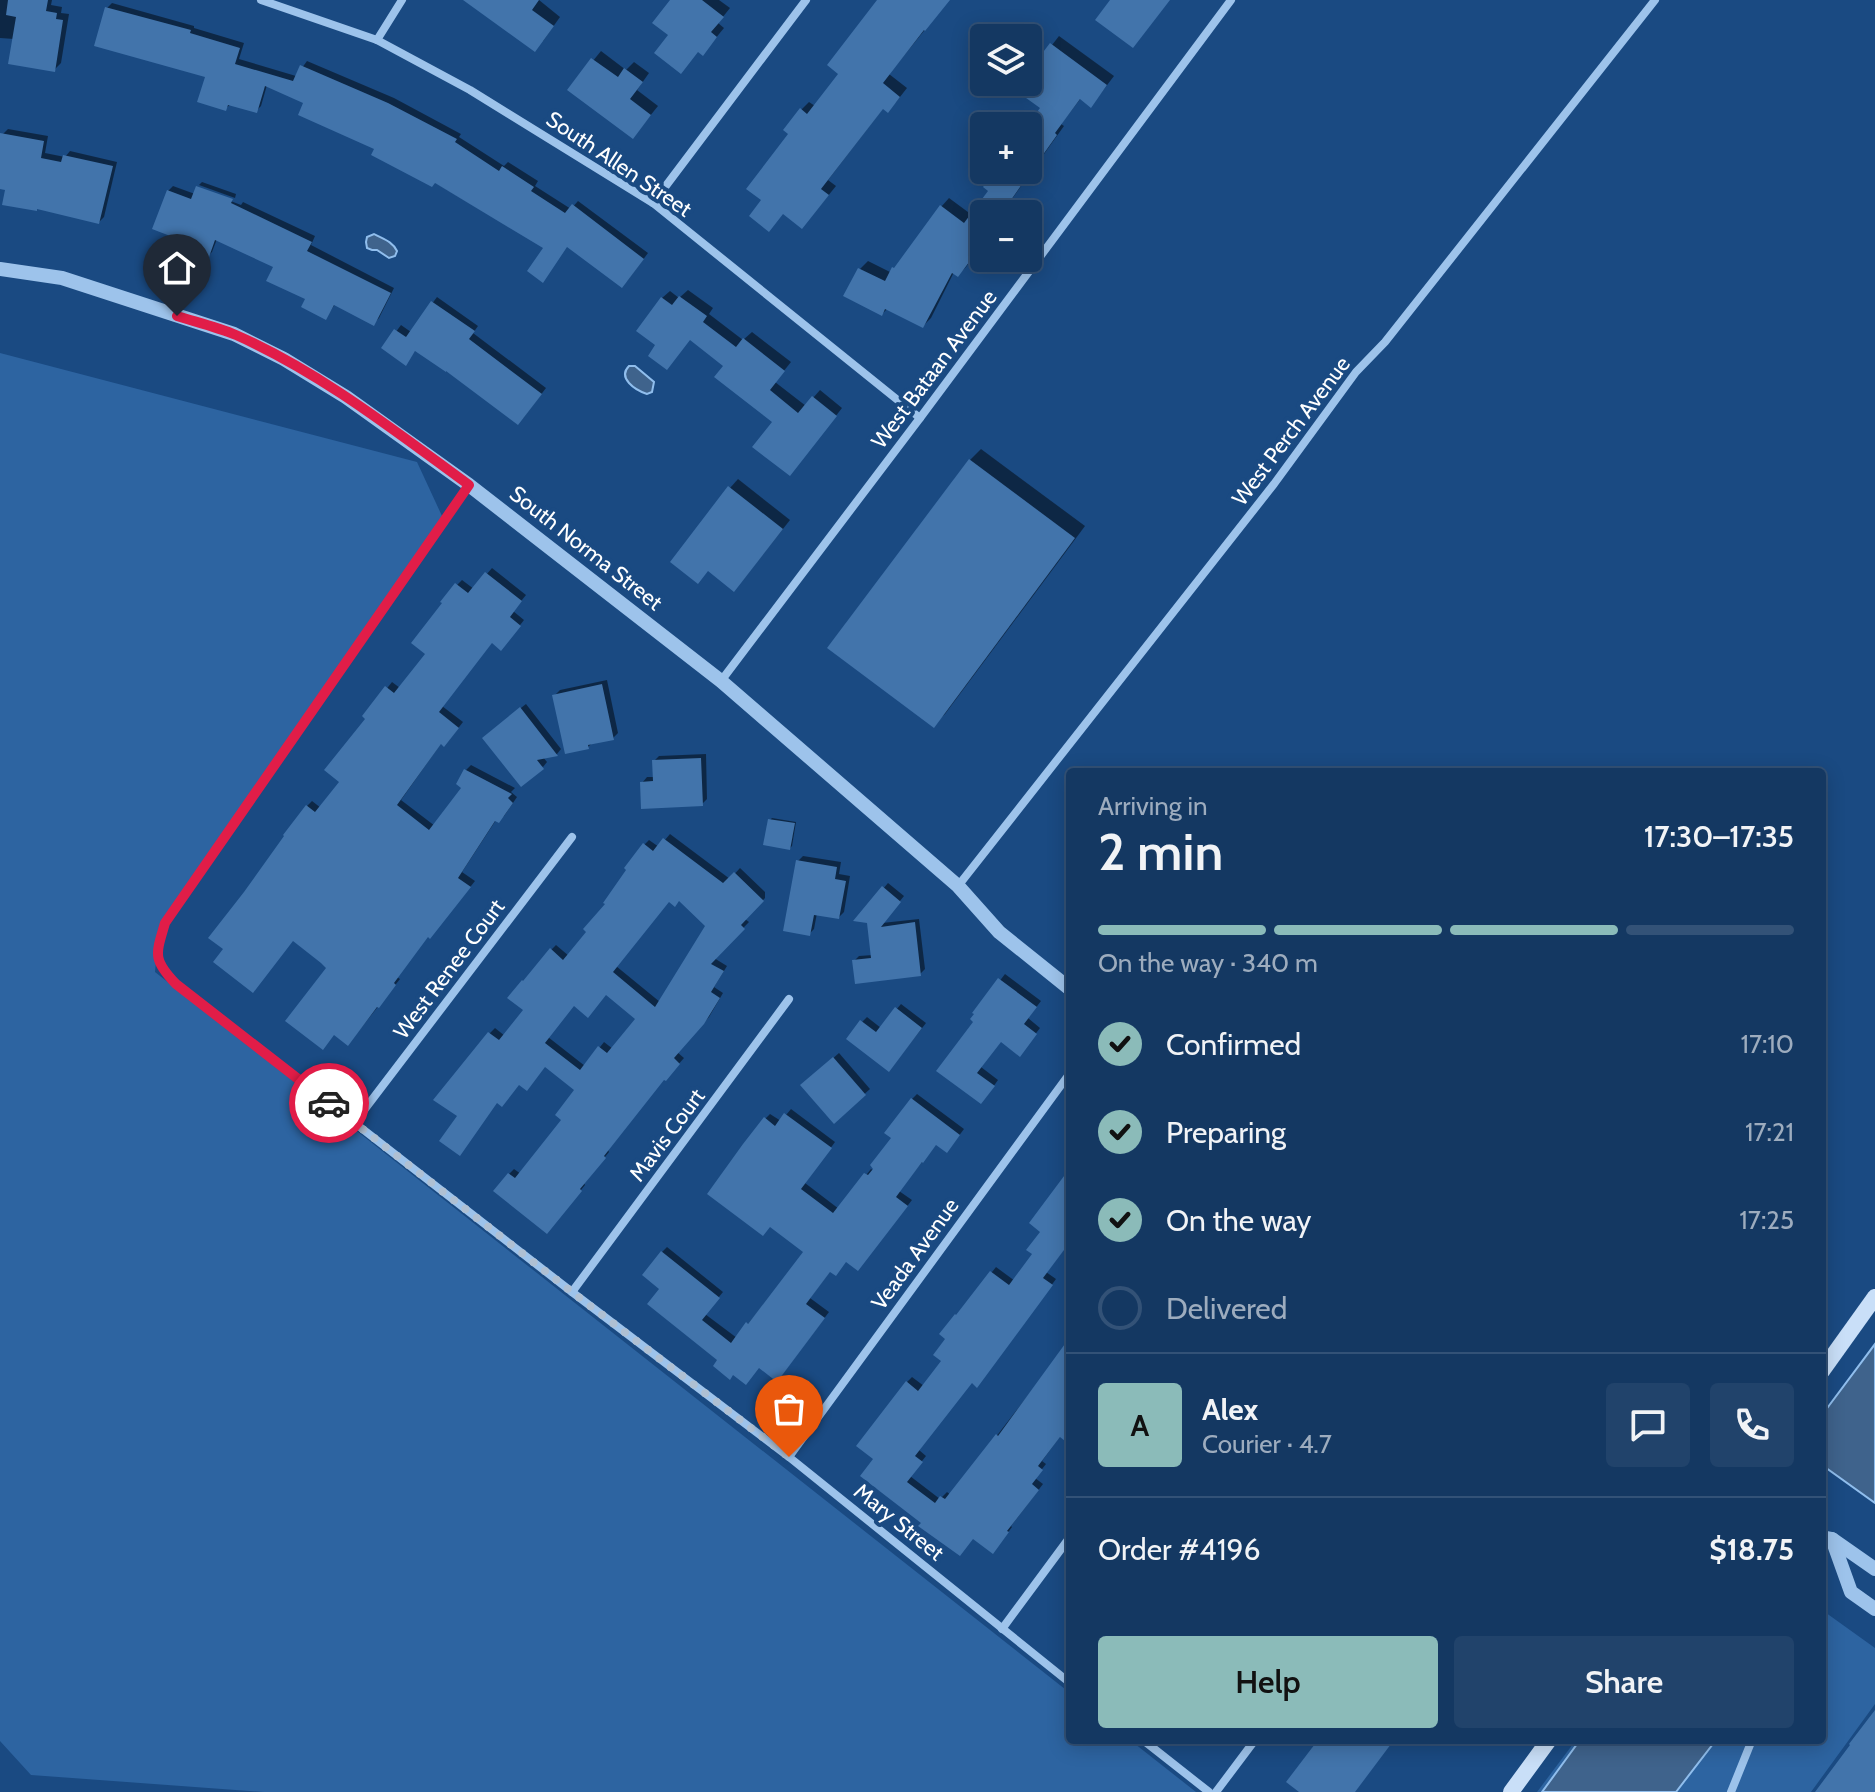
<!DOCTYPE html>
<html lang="en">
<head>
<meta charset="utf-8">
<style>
  :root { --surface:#143862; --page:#21436b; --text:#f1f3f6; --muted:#9dacbe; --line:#335277; --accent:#8bbbb9 }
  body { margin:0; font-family:Cabin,sans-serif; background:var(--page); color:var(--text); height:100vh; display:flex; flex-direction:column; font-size:30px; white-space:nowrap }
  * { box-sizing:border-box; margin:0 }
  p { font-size:26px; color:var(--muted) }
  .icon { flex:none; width:44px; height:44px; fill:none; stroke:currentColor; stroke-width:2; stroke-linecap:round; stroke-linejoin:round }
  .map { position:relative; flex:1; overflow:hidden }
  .panel { position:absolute; left:1066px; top:768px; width:760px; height:976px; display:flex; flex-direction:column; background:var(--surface); border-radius:8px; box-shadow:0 4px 20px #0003,0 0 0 2px var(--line) }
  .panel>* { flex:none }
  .controls { position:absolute; left:970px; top:24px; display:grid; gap:16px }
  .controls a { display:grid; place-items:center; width:72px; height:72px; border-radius:8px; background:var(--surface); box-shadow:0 4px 20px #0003,0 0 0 2px var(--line); font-size:40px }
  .pin { position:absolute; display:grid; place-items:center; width:68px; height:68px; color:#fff; margin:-82px -34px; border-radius:50% 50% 50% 0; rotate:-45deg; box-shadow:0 0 8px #0007 }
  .pin .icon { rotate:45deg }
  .courier { position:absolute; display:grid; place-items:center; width:80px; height:80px; margin:-40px; border:6px solid #e11d48; border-radius:50%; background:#fff; color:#222; box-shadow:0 2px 10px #0007 }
  .head em { font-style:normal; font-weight:600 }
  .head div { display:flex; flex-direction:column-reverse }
  .head { display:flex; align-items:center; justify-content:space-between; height:136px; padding:0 32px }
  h1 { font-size:52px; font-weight:600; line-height:60px }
  .bar { display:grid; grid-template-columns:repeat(4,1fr); gap:12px 8px; align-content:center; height:96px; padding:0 32px }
  .bar i { height:10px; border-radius:6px; background:var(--line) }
  .bar .on { background:var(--accent) }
  .bar p { grid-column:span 4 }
  .line { display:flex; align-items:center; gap:20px; padding:0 32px; border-top:2px solid var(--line) }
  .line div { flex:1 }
  .round { display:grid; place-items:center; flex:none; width:84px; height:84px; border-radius:8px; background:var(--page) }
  ol { padding:0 32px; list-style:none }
  li { display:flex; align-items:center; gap:24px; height:88px }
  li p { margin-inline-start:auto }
  li .icon { padding:8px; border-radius:50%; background:var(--accent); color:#111; stroke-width:4 }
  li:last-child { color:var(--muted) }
  li i { width:44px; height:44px; border:4px solid var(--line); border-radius:50% }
  .button { display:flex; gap:16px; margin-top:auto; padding:16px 32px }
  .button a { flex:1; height:92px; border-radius:8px; background:var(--accent); color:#111; font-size:32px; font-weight:600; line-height:92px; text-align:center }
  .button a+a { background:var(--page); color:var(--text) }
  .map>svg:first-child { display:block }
  .green { fill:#2d64a1 }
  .water { fill:#3f638c; stroke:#90beed; stroke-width:2 }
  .shadow { fill:#0007; fill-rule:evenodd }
  .building { fill:#4274ab; fill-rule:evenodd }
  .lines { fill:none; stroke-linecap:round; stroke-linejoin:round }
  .minor { stroke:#9dc3eb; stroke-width:8 }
  .tertiary { stroke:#9dc3eb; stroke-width:14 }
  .secondary { stroke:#c9dff8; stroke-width:16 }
  .done { stroke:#afc0d3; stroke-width:8; stroke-dasharray:0 14.4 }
  .route { stroke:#e11d48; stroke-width:10 }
  .labels { text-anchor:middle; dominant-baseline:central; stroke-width:8; stroke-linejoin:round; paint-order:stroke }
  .street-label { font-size:22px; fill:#fff; stroke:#1a4a82 }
</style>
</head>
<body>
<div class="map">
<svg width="1875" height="1792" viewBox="0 0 1875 1792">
  <rect width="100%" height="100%" fill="#1a4a82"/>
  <g class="green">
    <polygon points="0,353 417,462 442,516 158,941 155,972 1070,1693 1070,1740 1130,1740 1196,1792 264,1792 31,1775 0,1741"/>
    <polygon points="1822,1610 1875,1648 1875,1704 1811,1792 1537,1792 1576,1740 1822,1740"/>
  </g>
  <g class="water">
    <path d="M374,234C383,239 392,241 397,251L395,256L389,258L377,250H372L367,248L366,242L367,237Z"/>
    <path d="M629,366H635L654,382L652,392L647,394C635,390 617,378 629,366Z"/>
    <polygon points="1875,1344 1875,1503 1822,1465 1822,1415"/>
    <polygon points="1580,1740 1716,1740 1676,1792 1542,1792"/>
  </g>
  <g class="shadow">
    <polygon points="0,0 52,0 51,5 62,7 61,13 69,14 61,63 54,70 14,39 0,38"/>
    <polygon points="466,0 539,0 560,17 543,41"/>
    <polygon points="673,0 719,0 730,8 718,23 724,28 710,45 671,35"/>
    <polygon points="881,0 949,0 889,74 907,88 896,102 884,107 828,180 836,186 810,218 764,200 801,110 809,102 815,106 841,74"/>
    <polygon points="112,3 194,26 194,28 244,43 239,59 296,76 307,61 394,98 461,134 459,137 504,166 508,162 538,181 535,186 571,209 578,201 648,253 627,281 568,245 545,248 377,148 306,102 267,85 261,106 256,111 231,104 226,108 207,76 107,8"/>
    <polygon points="1059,36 1114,76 1098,97 1081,98 1061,124 1064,126 1004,210 1009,214 984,214 984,242 966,267 958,275 954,272 931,318 923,326 888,308 882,314 846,296 860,269 868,261 892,273 941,207 949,198 972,215 991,190 972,177 984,160 984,170 1028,170 1028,128 1042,107 1023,82 1028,82 1028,76"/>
    <polygon points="601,51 626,70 634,62 649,73 637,90 658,106 633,137 570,89"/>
    <polygon points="8,129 48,136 45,153 65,157 70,151 117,162 104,217 99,222 0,187 0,137"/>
    <polygon points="202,182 236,194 235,198 199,185"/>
    <polygon points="173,186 195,194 197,188 241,205 243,202 315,236 311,245 394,288 379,318 374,323 335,304 326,318 275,266 217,239 212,252 207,257 181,238 168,191"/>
    <polygon points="688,290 713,308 709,314 743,340 752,332 791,362 775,382 806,406 820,390 842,408 797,466 774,422 726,366 691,338 658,345 662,298 670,291 679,298"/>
    <polygon points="437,297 478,326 473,333 546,388 523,418 416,349 410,358 384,348 401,325 411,332"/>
    <polygon points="981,449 1085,526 945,714 933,725 830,648 970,460"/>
    <polygon points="738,479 790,520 742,581 709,569 730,488"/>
    <polygon points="492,568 526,595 513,611 524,620 506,643 493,641 442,706 463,722 449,740 442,742 401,800 435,826 464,787 466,770 471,765 515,788 511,792 517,797 504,816 496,820 462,872 475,881 435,931 428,935 397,977 400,979 353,1038 335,1033 328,967 307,806 312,801 321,808 342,782 368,719 365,716 392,682 400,688 427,653 457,585 462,580 474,589"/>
    <polygon points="607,680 618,733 613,738 593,742 588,747 555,695 560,690"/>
    <polygon points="526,704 561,749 557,754 543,757 547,762 543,767 489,733"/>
    <polygon points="706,754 707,799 702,804 642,783 647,777 655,777 654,761 659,756"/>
    <polygon points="772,818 796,822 792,846 790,848 770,820"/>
    <path d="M670,834L730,879L740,868L765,892V898L745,919L749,922L714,958L727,966L714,987L723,993L709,1017L677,1052L684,1058L670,1074L664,1078L608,1150L609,1152L584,1183L585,1185L552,1226L509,1174L514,1169L521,1174L564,1119L577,1090L545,1065L519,1083L498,1101L459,1116L490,1033L495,1028L505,1036L525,1010L551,950L556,945L569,956L608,904L644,845L649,840L659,847ZM680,899L708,925L660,1002L616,966L669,900ZM607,993L638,1019L613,1049L604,1042L585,1066L548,1037L574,1003Z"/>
    <polygon points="803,856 841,862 839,874 850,876 844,912 839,917 817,913 814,929 809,934 798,861"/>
    <polygon points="888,883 904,896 882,923 919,919 925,969 920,974 854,961 859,956 873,955 869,922 857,920"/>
    <polygon points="1005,974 1041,1001 1028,1018 1040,1028 1024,1049 1001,1040 981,1067 998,1080 986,1097 939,1070 976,1021 975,1013"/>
    <polygon points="901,1004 926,1023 894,1064 862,1022 867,1017 881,1028"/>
    <polygon points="839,1053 870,1089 834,1121 808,1080"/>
    <polygon points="917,1094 964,1129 952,1145 937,1143 899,1191 912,1200 863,1263 847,1260 831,1270 810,1298 829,1312 782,1374 759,1366 720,1360 662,1289 662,1252 667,1247 723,1292 705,1314 737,1338 806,1251 765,1119 770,1114 781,1121 791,1109 835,1142 805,1183 839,1209 871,1169 878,1174 912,1099"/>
    <polygon points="1070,1165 1070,1252 1065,1248 1046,1272 1056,1279 982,1380 972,1381 919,1450 926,1456 910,1476 940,1499 947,1492 951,1495 1070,1341 1070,1440 1061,1435 1042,1461 1046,1464 1035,1478 1043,1484 1011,1526 1012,1527 998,1546 924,1522 876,1459 907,1382 912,1377 924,1386 944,1360 962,1311 992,1272 996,1267 1015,1281 1035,1254 1067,1176 1064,1173"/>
  </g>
  <g class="building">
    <polygon points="8,0 48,0 46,11 57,13 56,19 63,20 55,72 8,64 16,17 6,15"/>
    <polygon points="463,0 539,0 532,10 554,26 535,52"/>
    <polygon points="670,0 702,0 724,17 711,32 717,37 703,56 698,52 681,74 654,53 668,35 652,23"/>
    <polygon points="877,0 950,0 925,31 924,30 883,83 900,97 888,113 883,109 821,189 829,195 802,229 783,214 769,232 749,216 761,200 746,189 788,134 783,130 800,108 807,114 838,74 827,65"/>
    <polygon points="1110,0 1170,0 1133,48 1095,20"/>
    <polygon points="105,7 191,30 190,33 240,48 235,64 293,81 300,65 388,103 457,139 455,142 499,171 502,166 534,187 531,191 565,213 572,204 644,259 622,288 567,247 543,283 527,271 543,248 435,183 432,187 371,155 374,149 298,115 303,103 265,86 257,113 228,105 226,111 197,102 205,77 94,46"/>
    <polygon points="1050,43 1107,85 1091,108 1080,99 1055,133 1057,135 1001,214 984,214 984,242 958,277 952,273 923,328 885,309 882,316 843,296 858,268 885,281 892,267 894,268 940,205 964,223 988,191 983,187 996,170 1028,170 1028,124 1040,108 1015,90 1021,82 1028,82 1028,72"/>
    <polygon points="591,58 618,77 624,68 643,82 630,99 651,115 633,139 567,90"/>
    <polygon points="0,133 44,141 41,158 61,162 63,155 113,166 99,224 37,209 37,211 2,205 5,190 0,189"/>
    <polygon points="196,186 233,199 231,203 312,242 307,251 391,293 374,326 334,305 326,320 301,307 305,299 266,281 273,267 215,240 208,260 175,247 178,239 152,229 167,190 191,199"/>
    <polygon points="679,296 707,316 703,322 736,347 743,338 785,371 770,390 798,413 812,396 837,416 790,476 752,447 772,422 714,377 723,366 690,340 667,370 648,356 655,345 636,331 661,297 672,305"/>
    <polygon points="431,301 475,331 469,339 542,394 518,425 446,371 446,372 415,351 406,366 381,348 394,329 406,337"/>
    <polygon points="969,459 1075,538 934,728 827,648"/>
    <polygon points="728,486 783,529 734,592 708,571 698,584 670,562"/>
    <polygon points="485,572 522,601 510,617 521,626 501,651 492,643 439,712 459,728 444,747 441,744 397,805 429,830 461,788 456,784 464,769 512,794 508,798 513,803 499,823 495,821 458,878 471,887 430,939 428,937 394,983 396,985 379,1008 377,1007 348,1046 334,1035 323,1050 285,1021 326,968 321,963 293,941 253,993 213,962 223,949 208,938 244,892 284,836 283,835 306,805 315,812 339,782 324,770 365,719 362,716 385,686 394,693 425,654 411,643 442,603 440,602 455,583 468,593"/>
    <polygon points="602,684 614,740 588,745 589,749 565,754 552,695"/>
    <polygon points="520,707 558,756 537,760 544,769 521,787 482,738"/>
    <polygon points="701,758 703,806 641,809 640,782 653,781 652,760"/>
    <polygon points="768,819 795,823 790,850 763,845"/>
    <path d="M663,838L723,883L734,872L764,901L741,925L745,929L711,964L724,971L711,992L720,998L704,1024L674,1058L680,1064L666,1081L664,1080L604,1156L606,1158L580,1189L582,1191L547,1234L493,1191L508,1173L515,1178L561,1120L555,1115L574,1090L545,1067L527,1091L519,1085L502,1107L497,1103L460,1156L439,1141L457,1116L433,1100L488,1032L499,1040L523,1010L507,998L522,980L523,981L550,948L563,960L586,932L583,929L605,904L603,903L626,870L624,868L643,843L653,851ZM679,901L705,926L655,1007L613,972L669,902L675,907ZM606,995L635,1019L607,1053L598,1046L580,1070L545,1043L574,1006L588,1018Z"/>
    <polygon points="796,860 837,867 835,879 846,881 839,919 814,915 810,936 783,931"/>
    <polygon points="882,886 901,902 881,927 915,922 921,976 855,984 852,960 871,958 867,923 853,921"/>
    <polygon points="998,978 1037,1007 1024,1024 1037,1034 1020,1057 1001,1042 977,1073 995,1086 981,1104 936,1071 973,1022 970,1019 974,1014 972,1013"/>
    <polygon points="895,1007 922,1028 889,1072 846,1039 860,1020 876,1032"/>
    <polygon points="833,1057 866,1095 834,1124 800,1085"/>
    <polygon points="911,1098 960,1135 947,1153 936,1145 923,1163 922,1162 896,1197 908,1206 858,1271 846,1262 836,1276 830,1272 806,1304 825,1318 777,1382 759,1368 746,1385 733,1375 730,1380 713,1366 717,1360 647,1304 659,1289 642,1275 661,1251 720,1298 702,1320 731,1343 746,1322 748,1324 803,1252 770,1227 763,1236 707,1194 743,1144 764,1117 775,1126 784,1113 832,1148 801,1189 833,1213 864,1173 868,1175 873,1169 870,1165 891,1138 884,1133"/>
    <polygon points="1070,1168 1070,1242 1043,1278 1053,1285 977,1388 972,1383 915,1456 923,1462 907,1482 935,1503 940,1496 945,1499 996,1434 998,1436 1070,1337 1070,1445 1060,1437 1038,1466 1043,1470 1032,1484 1039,1490 1007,1531 1009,1532 993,1554 973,1539 960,1556 918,1526 921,1523 860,1476 873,1459 856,1446 906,1381 918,1391 941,1361 933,1355 945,1339 939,1334 955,1314 956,1315 990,1271 1009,1285 1032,1254 1026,1250 1040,1232 1029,1223"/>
    <polygon points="1875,1710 1875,1792 1815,1792 1850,1745 1849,1744"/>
    <polygon points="1318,1740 1394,1740 1355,1792 1299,1792 1286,1782"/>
  </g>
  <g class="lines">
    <g class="minor">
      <polyline points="261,0 377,40 470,90 653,203 920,418"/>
      <polyline points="377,40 402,0"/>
      <polyline points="653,203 806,0"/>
      <path d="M469,485L165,923C156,954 152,959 176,984L572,1292L789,1457L1070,1683"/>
      <polyline points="721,681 920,418 1231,0"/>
      <polyline points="958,886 1274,484 1356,372 1385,342 1655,0"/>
      <polyline points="355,1122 572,837"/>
      <polyline points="572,1292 789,999"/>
      <polyline points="789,1457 1070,1073"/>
      <polyline points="1002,1629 1070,1537"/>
      <polyline points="1143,1740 1209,1792"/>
      <polyline points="1216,1792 1255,1740"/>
      <polyline points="1731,1792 1752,1740"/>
    </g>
    <g class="tertiary">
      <polyline points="0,269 62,278 234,334 284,359 346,397 469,485 721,681 958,886 999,932 1070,989"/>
      <polyline points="1822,1537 1832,1539 1875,1569"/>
      <polyline points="1832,1539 1851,1592 1875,1609"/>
    </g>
    <g class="secondary">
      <polyline points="1822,1371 1875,1297"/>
      <polyline points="1511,1792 1549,1740"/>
    </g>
  </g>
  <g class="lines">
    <polyline class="done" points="329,1103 572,1292 789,1457"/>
    <path class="route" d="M177,316C196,322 217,327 236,335C320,372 395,431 469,485L165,923C156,954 152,959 176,984L329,1103"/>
  </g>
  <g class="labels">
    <g class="street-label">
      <text transform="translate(619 164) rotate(34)">South Allen Street</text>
      <text transform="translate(934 369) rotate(-53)">West Bataan Avenue</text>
      <text transform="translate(1291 431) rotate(-53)">West Perch Avenue</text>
      <text transform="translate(586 548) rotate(38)">South Norma Street</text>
      <text transform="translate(449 969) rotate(-53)">West Renee Court</text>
      <text transform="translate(667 1135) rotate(-53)">Mavis Court</text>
      <text transform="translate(915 1254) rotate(-54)">Veada Avenue</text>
      <text transform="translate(899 1522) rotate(39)">Mary Street</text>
    </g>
  </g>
</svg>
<div class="controls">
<a><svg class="icon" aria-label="layers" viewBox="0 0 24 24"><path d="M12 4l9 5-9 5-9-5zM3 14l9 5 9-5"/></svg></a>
<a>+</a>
<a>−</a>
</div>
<div class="pin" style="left:789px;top:1457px;background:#ea580c"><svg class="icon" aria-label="bag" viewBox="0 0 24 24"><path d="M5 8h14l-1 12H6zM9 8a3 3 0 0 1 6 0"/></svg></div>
<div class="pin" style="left:177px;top:316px;background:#1f2937"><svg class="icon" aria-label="home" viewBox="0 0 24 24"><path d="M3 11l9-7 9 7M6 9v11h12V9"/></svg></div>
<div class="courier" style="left:329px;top:1103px"><svg class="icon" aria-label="car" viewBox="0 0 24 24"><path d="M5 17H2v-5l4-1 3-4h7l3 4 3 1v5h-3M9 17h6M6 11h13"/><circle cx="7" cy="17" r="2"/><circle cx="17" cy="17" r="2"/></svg></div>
<section class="panel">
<div class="head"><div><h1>2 min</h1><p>Arriving in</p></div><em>17:30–17:35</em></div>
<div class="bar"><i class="on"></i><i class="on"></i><i class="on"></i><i></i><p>On the way · 340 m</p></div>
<ol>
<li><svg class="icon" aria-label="check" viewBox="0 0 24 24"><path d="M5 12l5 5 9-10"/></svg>Confirmed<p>17:10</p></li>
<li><svg class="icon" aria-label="check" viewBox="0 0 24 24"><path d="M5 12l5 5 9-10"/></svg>Preparing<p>17:21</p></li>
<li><svg class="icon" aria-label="check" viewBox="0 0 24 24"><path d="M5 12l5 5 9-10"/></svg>On the way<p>17:25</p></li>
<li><i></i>Delivered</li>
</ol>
<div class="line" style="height:144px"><b class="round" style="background:var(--accent);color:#111">A</b><div><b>Alex</b><p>Courier · 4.7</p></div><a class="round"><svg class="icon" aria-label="chat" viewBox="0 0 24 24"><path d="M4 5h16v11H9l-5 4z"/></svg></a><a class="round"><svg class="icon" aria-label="phone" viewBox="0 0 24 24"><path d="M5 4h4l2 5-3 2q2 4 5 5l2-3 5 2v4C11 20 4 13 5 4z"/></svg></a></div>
<div class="line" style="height:104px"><div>Order #4196</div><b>$18.75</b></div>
<div class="button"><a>Help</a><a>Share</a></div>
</section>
</div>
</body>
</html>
